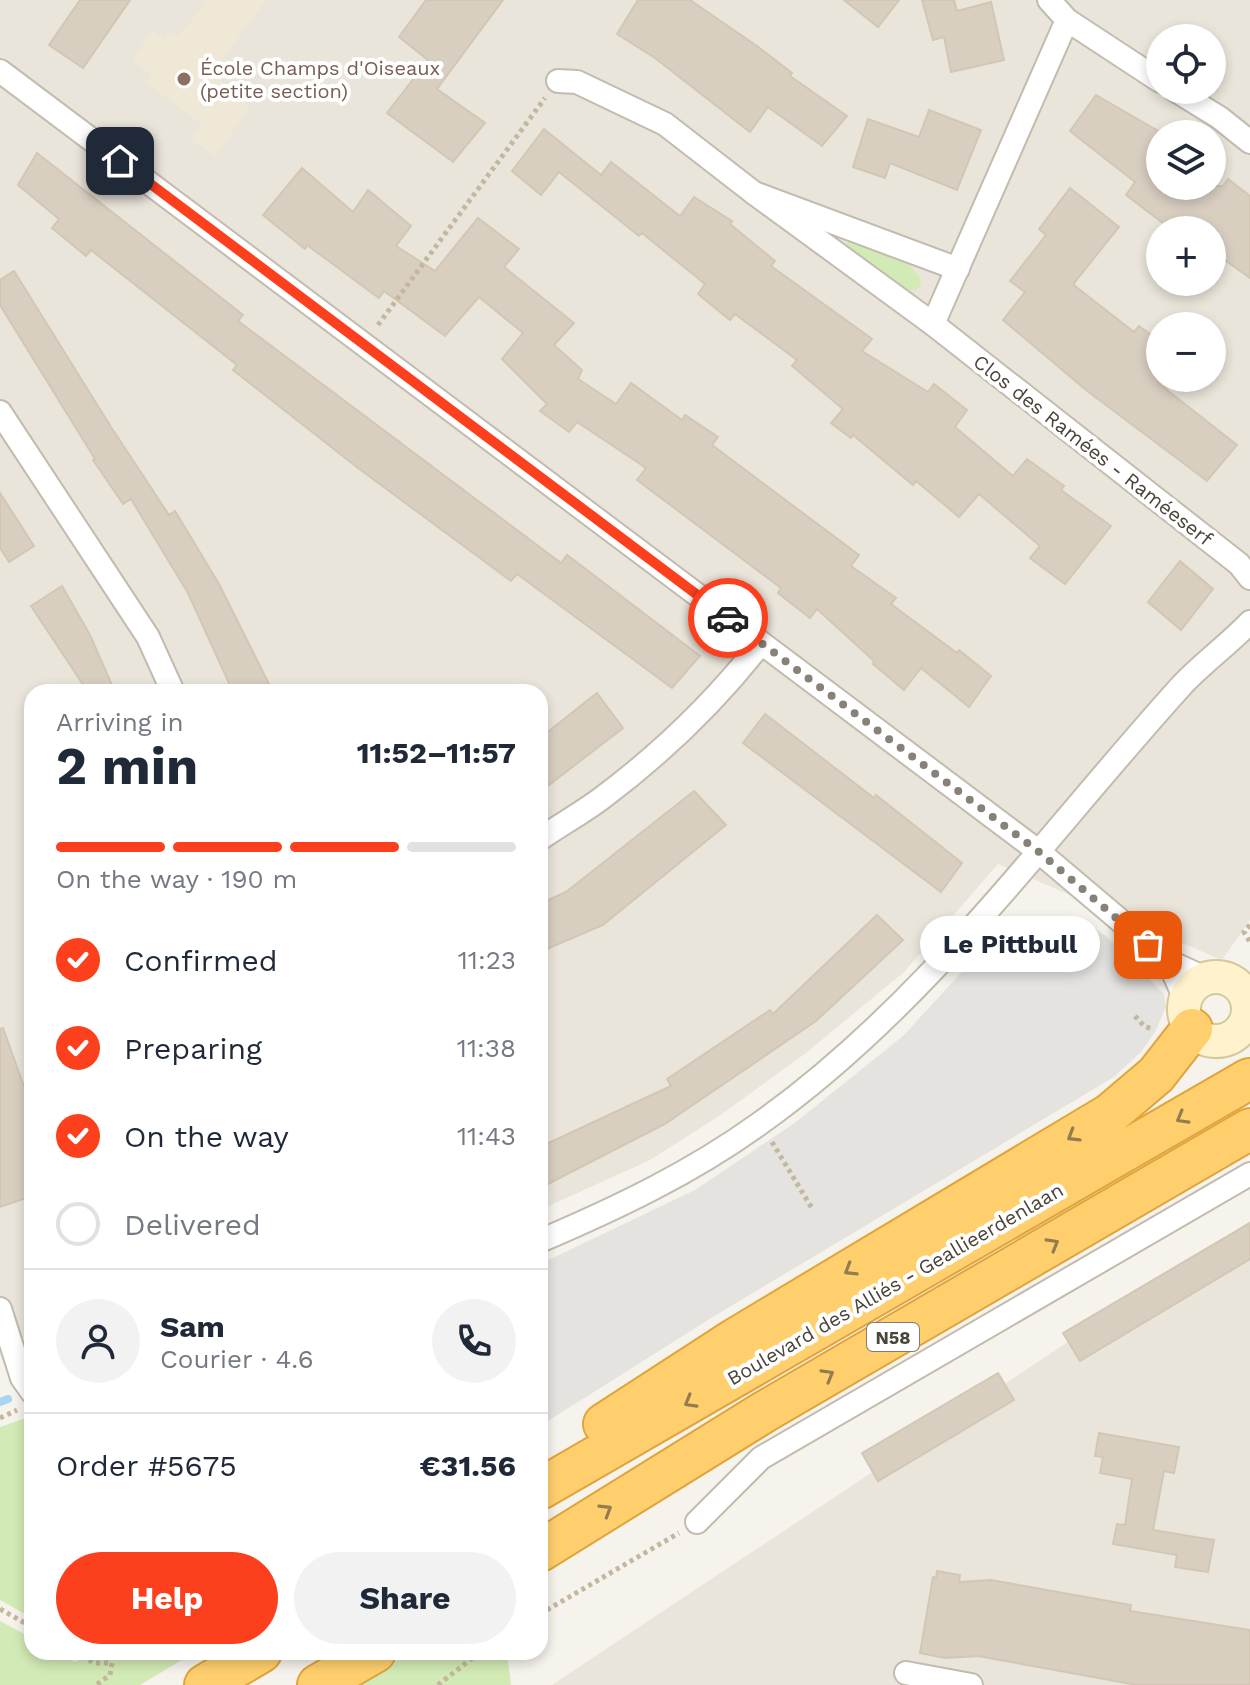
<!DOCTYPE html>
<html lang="en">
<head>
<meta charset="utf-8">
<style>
  :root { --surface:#fff; --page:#f2f2f3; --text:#1f2937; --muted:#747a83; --line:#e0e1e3; --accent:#fc3f1d }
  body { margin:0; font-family:"Work Sans",sans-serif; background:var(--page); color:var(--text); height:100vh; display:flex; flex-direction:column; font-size:30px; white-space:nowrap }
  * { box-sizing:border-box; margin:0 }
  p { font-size:26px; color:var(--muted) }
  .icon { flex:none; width:44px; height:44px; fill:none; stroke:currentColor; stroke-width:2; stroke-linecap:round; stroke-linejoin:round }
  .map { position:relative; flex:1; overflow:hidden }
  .details { position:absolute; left:24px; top:684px; width:524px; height:976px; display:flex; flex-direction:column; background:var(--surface); border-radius:24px; box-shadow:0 4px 12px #0003 }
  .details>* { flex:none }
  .controls { position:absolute; left:1146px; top:24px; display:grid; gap:16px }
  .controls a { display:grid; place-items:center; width:80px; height:80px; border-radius:50%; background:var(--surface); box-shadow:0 4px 12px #0003; font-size:40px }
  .pin { position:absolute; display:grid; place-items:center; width:68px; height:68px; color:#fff; margin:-34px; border-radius:16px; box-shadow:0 4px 12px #0006 }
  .courier { position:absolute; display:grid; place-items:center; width:80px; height:80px; margin:-40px; border:6px solid #fc3f1d; border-radius:50%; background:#fff; color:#222; box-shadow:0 2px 10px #0007 }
  .bubble { position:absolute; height:56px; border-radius:28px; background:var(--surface); box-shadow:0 4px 12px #0003; font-size:26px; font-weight:700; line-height:56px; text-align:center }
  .overview em { font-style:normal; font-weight:700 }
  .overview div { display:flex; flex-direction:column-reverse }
  .overview { display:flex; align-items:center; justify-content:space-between; height:136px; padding:0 32px }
  h1 { font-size:52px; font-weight:700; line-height:60px }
  .bar { display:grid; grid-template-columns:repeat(4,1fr); gap:12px 8px; align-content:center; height:96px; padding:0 32px }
  .bar i { height:10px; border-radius:6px; background:var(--line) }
  .bar .selected { background:var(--accent) }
  .bar p { grid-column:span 4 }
  .line { display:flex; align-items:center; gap:20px; padding:0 32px; border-top:2px solid var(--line) }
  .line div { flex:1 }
  .round { display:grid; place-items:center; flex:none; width:84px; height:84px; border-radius:42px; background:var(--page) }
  ol { padding:0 32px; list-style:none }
  li { display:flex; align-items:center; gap:24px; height:88px }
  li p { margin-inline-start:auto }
  li .icon { padding:8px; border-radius:50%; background:var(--accent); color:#fff; stroke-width:4 }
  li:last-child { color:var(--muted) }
  li i { width:44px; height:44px; border:4px solid var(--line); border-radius:50% }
  .cta { display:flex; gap:16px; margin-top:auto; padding:16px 32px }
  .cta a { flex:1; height:92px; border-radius:48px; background:var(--accent); color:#fff; font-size:32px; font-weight:700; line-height:92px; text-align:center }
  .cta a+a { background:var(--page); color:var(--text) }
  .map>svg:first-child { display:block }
  .residential { fill:#eae5da; fill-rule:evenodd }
  .education { fill:#efe8d6 }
  .green { fill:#d2eab5 }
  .parking { fill:#e5e3e0 }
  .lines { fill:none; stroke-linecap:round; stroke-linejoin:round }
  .stream { stroke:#a9d4f2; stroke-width:8 }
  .building { fill:#d8cfc1; stroke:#d3c7b4; stroke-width:2 }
  .street-casing { stroke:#c2bbae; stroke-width:26 }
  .secondary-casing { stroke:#d6c79b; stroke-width:36 }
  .highway-casing { stroke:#e0a43c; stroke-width:44 }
  .path { stroke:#c4b79f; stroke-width:5; stroke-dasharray:4 4; stroke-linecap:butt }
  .street { stroke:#fff; stroke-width:22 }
  .secondary { stroke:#fff3cd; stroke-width:32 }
  .highway { stroke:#ffcf6e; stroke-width:40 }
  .oneway { stroke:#937c4e }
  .done { stroke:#878178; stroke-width:8; stroke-dasharray:0 14.4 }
  .route { stroke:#fc3f1d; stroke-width:10 }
  .education-dot { fill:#8d6e63; stroke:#fff; stroke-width:3 }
  .labels { text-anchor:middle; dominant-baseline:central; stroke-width:8; stroke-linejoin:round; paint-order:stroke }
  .shield { fill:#fff; stroke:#817c74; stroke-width:2 }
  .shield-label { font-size:18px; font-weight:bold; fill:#4b4439 }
  .education-label { font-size:20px; fill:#785e54; stroke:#fff; text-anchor:start }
  .street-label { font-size:20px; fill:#4b4439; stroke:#fff }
</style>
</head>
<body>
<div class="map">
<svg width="1250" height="1685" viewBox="0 0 1250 1685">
  <rect width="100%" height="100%" fill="#f6f3ec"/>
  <g class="residential">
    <path d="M0,0H1250V920L1222,960L998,864L904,972L806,1053L719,1116L650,1160L540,1210V692H32V1337L0,1342ZM1160,38H1212V90H1160ZM1160,134H1212V186H1160ZM1160,230H1212V282H1160ZM1160,326H1212V378H1160Z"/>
    <polygon points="1250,1221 1250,1685 552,1685"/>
  </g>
  <polygon class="education" points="203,0 266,0 212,73 250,107 215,156 192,140 202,124 147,83 152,75 132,60 153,31 164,39 170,32 178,37 206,3"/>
  <g class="green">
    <polygon points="854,241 908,263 921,279 920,286 916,290 902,291 844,248 848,242"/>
    <polygon points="32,1416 32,1618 0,1600 0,1427"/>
    <polygon points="0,1621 32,1638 32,1652 57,1652 75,1662 92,1652 195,1652 140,1685 0,1685"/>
    <polygon points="412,1652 507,1652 511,1685 355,1685"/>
  </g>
  <polygon class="parking" points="1043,916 1078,917 1106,936 1164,994 1166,1007 1155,1032 1141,1052 1114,1077 716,1315 540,1426 540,1264 695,1190 796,1122 903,1036 1005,925"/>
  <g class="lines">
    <polyline class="stream" points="0,1402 8,1399"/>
  </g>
  <g class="building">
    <polygon points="80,0 130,0 83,68 49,45"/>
    <polygon points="426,0 503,0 437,89 485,123 453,162 387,113 428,60 399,37"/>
    <polygon points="638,0 690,0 757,46 792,73 790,76 847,116 822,146 768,107 750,132 655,58 617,34"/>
    <polygon points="844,0 899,0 878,27"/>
    <polygon points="922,0 954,0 957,11 991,2 1004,60 951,72 944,37 933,40"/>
    <polygon points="1096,95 1160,132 1160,186 1223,186 1228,179 1250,196 1250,278 1212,251 1212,230 1172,230 1126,195 1135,182 1070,131"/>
    <polygon points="929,110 981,130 957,190 890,163 885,178 853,167 868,119 919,137"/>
    <polygon points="544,129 601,175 611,162 680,216 694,197 732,221 730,224 775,261 771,266 872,339 862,351 928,392 934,384 967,410 955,427 1013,476 1027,459 1064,486 1061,490 1111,526 1065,584 1030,558 1040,546 979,494 959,517 916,481 913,485 853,435 851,438 831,423 843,409 792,366 797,360 735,314 730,320 698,294 705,284 642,233 639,236 559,172 541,195 512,171"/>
    <polygon points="37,153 243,315 238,321 561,563 567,555 700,656 672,688 517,574 511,581 358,468 233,370 237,365 91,250 86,256 52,228 59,219 18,185"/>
    <polygon points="302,168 353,212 368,190 411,226 396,246 435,271 478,218 519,249 504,267 574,323 554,345 582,370 578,379 616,404 631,383 682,420 685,415 718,437 712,445 859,555 851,566 896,598 891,604 957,653 959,650 991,676 969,707 921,668 904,690 873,664 874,661 817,609 810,618 778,593 781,588 637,480 646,468 577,422 569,432 540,411 547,404 502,359 523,333 479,297 445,336 384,291 379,298 307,245 305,249 263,215"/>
    <polygon points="1070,188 1119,227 1074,283 1075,286 1134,332 1139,326 1160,341 1158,383 1237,445 1207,481 1086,390 1003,320 1025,292 1010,281 1046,235 1039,229"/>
    <polygon points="14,271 111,427 169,515 175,511 219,584 273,692 233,692 188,593 131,499 123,504 93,460 95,459 0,305 0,280"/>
    <polygon points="0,493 34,546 9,562 0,548"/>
    <polygon points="1180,561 1213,589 1181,630 1148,602"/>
    <polygon points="62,586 90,635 115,692 88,692 31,606"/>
    <polygon points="597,693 623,728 540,792 540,738"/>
    <polygon points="765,714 874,798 876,795 962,863 941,892 743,743"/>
    <polygon points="694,791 726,825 603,925 540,952 540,904 566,892"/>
    <polygon points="877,915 903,940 816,1021 665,1124 540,1188 540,1147 671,1086 667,1079 770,1010 773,1014"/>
    <polygon points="3,1028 32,1109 32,1196 0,1207 0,1029"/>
    <polygon points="1250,1223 1250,1259 1080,1361 1063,1333"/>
    <polygon points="998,1373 1014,1400 878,1481 862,1453"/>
    <polygon points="1099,1433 1179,1447 1174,1473 1164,1471 1153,1530 1214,1540 1208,1572 1175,1567 1177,1555 1113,1544 1117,1524 1125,1525 1132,1479 1100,1473 1103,1457 1095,1456"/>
    <polygon points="937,1571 960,1575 959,1582 991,1580 1131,1605 1130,1611 1250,1630 1250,1685 1137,1685 978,1656 945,1658 920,1653 933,1577 936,1578"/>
  </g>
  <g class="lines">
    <defs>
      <g id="street">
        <polyline points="1049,0 1067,20 1160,81"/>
        <polyline points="0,71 1038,851 1168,961 1207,979"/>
        <polyline points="558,81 577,82 665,124 754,193"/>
        <polyline points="1175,90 1220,118 1250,142"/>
        <polyline points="958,269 754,193 933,324 1067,20"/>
        <polyline points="933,324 1239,564 1250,578"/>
        <polyline points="0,412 148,637 173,692"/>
        <path d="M540,839C560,825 582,813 602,798C662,753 715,702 761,643"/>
        <polyline points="1168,961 1186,1001"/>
        <path d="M540,1241C617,1208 691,1173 759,1124C927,1005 1046,835 1183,684C1204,662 1229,644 1250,622"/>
        <polyline points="0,1309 22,1378 32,1392"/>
        <polyline points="697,1522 761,1458 1250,1174"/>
        <polyline points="906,1673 971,1685"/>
      </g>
      <circle id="secondary" cx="1216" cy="1009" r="32"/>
      <g id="highway">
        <polyline points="604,1424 735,1339 1110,1114 1156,1075 1192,1029"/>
        <polyline points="540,1489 1249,1079"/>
        <polyline points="540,1551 764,1412 1250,1129"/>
        <polyline points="205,1685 261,1652"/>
        <polyline points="318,1685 375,1652"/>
      </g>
    </defs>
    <use href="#street" class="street-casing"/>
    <use href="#secondary" class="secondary-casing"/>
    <use href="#highway" class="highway-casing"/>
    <g class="path">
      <polyline points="378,325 545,98"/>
      <polyline points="1250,925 1244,932 1250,942"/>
      <polyline points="1135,1016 1144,1026 1152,1029"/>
      <polyline points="772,1142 813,1210"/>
      <polyline points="0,1418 17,1410"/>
      <polyline points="0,1609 32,1627"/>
      <polyline points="540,1614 679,1533"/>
      <polyline points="75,1652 94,1663 112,1663 110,1675 96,1685"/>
      <polyline points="438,1685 480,1652"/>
    </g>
    <use href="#street" class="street"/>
    <use href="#secondary" class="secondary"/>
    <use href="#highway" class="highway"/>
  </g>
  <defs><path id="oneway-chevron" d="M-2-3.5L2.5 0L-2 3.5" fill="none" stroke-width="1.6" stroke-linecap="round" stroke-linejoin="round" transform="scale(2)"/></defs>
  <g class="oneway">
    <use href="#oneway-chevron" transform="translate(1182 1118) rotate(150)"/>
    <use href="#oneway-chevron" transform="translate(1073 1136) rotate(149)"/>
    <use href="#oneway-chevron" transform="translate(1053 1244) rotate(-30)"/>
    <use href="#oneway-chevron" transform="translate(850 1270) rotate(149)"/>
    <use href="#oneway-chevron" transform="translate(828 1375) rotate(-30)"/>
    <use href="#oneway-chevron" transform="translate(690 1402) rotate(150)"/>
    <use href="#oneway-chevron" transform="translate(606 1510) rotate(-32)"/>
  </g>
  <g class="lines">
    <polyline class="done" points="728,618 1038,851 1148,945"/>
    <polyline class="route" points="120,161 728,618"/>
  </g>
  <circle class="education-dot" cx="184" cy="79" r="8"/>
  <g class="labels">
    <rect class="shield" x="867" y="1323" width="52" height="28" rx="6"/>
    <g class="shield-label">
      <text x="893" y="1337">N58</text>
    </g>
    <g class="education-label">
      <text x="200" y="68">École Champs d'Oiseaux<tspan x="200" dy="23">(petite section)</tspan></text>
    </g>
    <g class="street-label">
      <text transform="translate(1093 450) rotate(38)">Clos des Ramées - Raméeserf</text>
      <text transform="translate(895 1284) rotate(-30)">Boulevard des Alliés - Geallieerdenlaan</text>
    </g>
  </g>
</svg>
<div class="controls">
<a><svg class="icon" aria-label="locate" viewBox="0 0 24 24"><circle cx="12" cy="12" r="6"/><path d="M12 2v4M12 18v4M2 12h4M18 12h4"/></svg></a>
<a><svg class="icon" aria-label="layers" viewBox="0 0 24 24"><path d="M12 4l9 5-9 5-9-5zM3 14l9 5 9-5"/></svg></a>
<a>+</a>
<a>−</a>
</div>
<div class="pin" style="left:1148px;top:945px;background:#ea580c"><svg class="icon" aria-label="bag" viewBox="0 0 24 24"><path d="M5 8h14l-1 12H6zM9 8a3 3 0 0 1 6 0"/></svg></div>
<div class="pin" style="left:120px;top:161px;background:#1f2937"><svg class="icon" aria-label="home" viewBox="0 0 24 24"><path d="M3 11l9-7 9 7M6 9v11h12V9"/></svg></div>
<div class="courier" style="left:728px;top:618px"><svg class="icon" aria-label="car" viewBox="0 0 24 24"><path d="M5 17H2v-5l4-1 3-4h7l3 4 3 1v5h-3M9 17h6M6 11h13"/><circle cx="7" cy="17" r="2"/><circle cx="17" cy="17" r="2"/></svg></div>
<div class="bubble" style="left:920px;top:916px;width:180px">Le Pittbull</div>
<section class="details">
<div class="overview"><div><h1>2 min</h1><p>Arriving in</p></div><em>11:52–11:57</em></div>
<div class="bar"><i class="selected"></i><i class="selected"></i><i class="selected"></i><i></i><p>On the way · 190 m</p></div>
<ol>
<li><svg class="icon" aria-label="check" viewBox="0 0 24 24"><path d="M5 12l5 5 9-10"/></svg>Confirmed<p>11:23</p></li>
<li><svg class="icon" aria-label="check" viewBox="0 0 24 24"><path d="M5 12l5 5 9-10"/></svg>Preparing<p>11:38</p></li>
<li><svg class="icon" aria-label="check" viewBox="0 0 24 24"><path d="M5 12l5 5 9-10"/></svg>On the way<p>11:43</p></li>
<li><i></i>Delivered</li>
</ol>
<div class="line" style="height:144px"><a class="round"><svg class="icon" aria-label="person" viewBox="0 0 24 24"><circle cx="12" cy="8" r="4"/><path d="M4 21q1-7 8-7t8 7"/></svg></a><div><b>Sam</b><p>Courier · 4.6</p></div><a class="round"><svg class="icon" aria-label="phone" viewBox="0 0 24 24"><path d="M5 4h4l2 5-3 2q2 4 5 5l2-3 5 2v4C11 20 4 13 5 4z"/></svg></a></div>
<div class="line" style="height:104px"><div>Order #5675</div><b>€31.56</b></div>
<div class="cta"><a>Help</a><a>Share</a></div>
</section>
</div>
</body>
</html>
